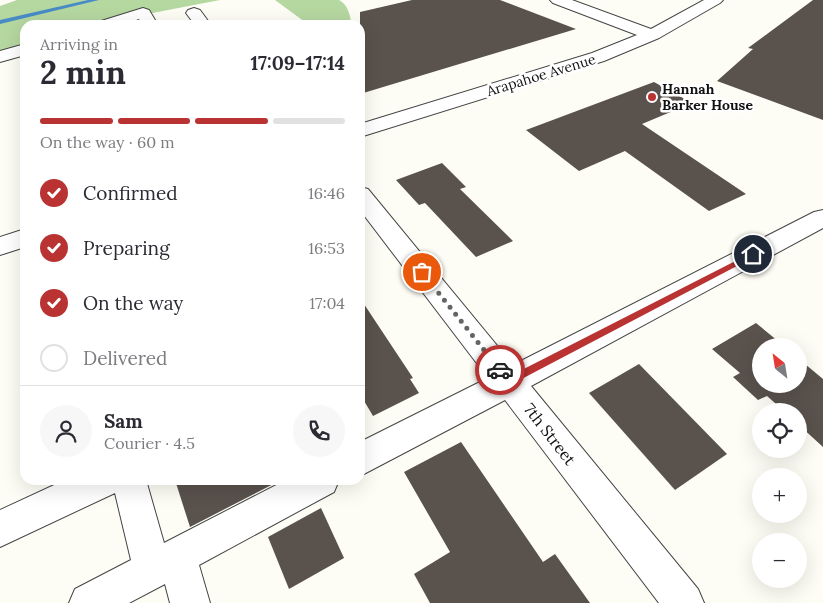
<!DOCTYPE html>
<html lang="en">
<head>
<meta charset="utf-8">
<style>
  :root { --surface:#fff; --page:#f7f7f7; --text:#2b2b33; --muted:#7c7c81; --line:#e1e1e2; --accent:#b83331 }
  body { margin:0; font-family:Lora,serif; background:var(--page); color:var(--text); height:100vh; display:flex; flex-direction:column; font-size:19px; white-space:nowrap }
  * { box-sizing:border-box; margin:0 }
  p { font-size:16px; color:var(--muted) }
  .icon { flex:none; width:28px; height:28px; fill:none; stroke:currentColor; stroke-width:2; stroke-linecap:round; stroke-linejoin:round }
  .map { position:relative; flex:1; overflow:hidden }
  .drawer { position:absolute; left:20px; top:20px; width:345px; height:465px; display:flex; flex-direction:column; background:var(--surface); border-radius:15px; box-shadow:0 5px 20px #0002 }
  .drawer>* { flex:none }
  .needle { width:32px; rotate:330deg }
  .buttons { position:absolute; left:752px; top:338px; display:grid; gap:10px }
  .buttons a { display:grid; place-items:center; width:55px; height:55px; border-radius:50%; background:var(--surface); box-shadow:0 5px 20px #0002; font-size:25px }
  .pin { position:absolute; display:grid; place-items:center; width:42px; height:42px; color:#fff; margin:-21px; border:2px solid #fff; border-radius:50%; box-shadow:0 1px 5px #0007 }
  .courier { position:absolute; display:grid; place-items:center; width:50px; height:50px; margin:-25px; border:4px solid #b83331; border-radius:50%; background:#fff; color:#222; box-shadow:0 1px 6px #0007 }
  .head em { font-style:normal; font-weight:800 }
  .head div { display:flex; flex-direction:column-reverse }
  .head { display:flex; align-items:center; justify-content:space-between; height:85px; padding:0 20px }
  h1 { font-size:32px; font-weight:800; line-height:38px }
  .bar { display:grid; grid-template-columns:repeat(4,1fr); gap:8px 5px; align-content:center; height:60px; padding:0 20px }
  .bar i { height:6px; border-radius:4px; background:var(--line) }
  .bar .active { background:var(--accent) }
  .bar p { grid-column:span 4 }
  .line { display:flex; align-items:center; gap:12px; padding:0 20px; border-top:1px solid var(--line) }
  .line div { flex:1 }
  .round { display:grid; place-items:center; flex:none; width:52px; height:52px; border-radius:26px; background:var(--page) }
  ol { padding:0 20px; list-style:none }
  li { display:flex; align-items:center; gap:15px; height:55px }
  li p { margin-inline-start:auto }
  li .icon { padding:5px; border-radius:50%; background:var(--accent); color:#fff; stroke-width:4 }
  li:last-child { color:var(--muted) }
  li i { width:28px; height:28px; border:2px solid var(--line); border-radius:50% }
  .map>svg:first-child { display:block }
  .forest { fill:#b5d7a0 }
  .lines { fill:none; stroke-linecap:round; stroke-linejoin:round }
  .stream { fill:#488bc5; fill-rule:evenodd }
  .building { fill:#59524d }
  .minor-casing { stroke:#444; stroke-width:2 }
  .minor { fill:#fff; fill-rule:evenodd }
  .route { fill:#b83331 }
  .done { stroke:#646461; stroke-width:5; stroke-dasharray:0 9 }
  .poi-dot { fill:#b83331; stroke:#fff; stroke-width:2 }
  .labels { text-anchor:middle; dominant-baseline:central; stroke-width:5; stroke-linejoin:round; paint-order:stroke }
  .far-street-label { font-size:14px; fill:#111; stroke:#fff }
  .far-poi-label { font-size:14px; font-weight:bold; fill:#111; stroke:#fff; text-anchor:start }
  .street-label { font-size:16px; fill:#111; stroke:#fff }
</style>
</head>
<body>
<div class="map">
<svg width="823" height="603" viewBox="0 0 823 603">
  <rect width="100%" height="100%" fill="#fefdf5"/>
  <g class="forest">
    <polygon points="17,0 220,0 90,25 25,25 25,45 0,53 0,6"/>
    <path d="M275,0H339C347,4 350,14 351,22L309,25Z"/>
  </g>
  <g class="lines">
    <polygon class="stream" points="88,0 99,0 0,24 0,20"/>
  </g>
  <g class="building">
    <polygon points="412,0 500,0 576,29 360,94 360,12"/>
    <polygon points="813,0 823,0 823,120 717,81 753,49 748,48"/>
    <polygon points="654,82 692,103 642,124 746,194 709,211 625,151 579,171 526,130"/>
    <polygon points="442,163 466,187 460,189 513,241 476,257 425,203 419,205 396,180"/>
    <polygon points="360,298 413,378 410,379 419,393 373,416 360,394"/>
    <polygon points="756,323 784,346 761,346 761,384 799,384 799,359 823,379 823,447 799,425 799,411 784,411 767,396 758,400 733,377 740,373 712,349"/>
    <polygon points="639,364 727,454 675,490 589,393"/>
    <polygon points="461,442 543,562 555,554 590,603 430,603 414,574 450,552 404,472"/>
    <polygon points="175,480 281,480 190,527"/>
    <polygon points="321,508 344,558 289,589 268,537"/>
  </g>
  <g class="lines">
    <defs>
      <g id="minor">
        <polygon points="550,0 572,0 651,29 704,0 723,0 720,3 659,38 604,61 360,137 360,124 592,53 637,35 553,3"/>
        <polygon points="143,8 149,10 158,25 142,25 139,19 121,25 96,25 98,22"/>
        <polygon points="194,8 200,10 211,25 195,25 186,13 188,10"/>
        <polygon points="25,44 25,55 0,62 0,51"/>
        <polygon points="360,187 368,189 513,365 814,212 823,210 823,228 531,386 698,589 704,603 659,603 505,400 360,476 360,442 488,378 360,210"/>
        <polygon points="25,229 25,247 0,255 0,237"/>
        <polygon points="65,480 146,480 164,543 286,480 339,480 334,492 199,565 210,603 170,603 165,584 129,603 69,603 75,589 131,560 115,493 0,547 0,510"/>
      </g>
    </defs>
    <use href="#minor" class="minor-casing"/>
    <use href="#minor" class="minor"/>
  </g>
  <polygon class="route" points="753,252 757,254 756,256 512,384 505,384 495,370 500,366 510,376"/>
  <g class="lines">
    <polyline class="done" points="422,272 500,370"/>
  </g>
  <circle class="poi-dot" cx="652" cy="97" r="5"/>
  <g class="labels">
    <g class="far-street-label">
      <text transform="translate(541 75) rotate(-17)">Arapahoe Avenue</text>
    </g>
    <g class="far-poi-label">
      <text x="662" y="89">Hannah<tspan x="662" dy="16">Barker House</tspan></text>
    </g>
    <g class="street-label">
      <text transform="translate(550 434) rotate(52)">7th Street</text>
    </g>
  </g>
</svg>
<div class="buttons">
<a><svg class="needle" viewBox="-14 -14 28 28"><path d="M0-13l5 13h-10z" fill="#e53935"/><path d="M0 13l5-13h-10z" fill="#7c7c81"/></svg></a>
<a><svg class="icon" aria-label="locate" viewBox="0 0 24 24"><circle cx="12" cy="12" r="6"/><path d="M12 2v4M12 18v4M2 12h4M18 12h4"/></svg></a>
<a>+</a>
<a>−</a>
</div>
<div class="pin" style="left:422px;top:272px;background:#ea580c"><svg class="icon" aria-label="bag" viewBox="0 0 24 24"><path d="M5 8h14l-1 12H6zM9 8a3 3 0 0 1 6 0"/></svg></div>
<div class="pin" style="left:753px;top:254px;background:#1f2937"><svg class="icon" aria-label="home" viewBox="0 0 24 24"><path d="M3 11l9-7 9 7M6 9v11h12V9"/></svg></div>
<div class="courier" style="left:500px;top:370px"><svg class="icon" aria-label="car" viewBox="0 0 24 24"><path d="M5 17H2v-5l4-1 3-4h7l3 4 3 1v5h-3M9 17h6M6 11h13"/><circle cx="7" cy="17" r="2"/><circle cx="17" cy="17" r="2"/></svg></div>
<section class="drawer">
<div class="head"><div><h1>2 min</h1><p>Arriving in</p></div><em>17:09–17:14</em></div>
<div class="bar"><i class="active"></i><i class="active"></i><i class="active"></i><i></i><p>On the way · 60 m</p></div>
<ol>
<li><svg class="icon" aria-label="check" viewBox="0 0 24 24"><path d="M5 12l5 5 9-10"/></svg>Confirmed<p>16:46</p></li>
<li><svg class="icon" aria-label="check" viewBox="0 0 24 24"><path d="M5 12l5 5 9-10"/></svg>Preparing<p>16:53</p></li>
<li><svg class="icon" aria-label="check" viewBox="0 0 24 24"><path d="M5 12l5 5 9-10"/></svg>On the way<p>17:04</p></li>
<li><i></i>Delivered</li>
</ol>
<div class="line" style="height:90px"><a class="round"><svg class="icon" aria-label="person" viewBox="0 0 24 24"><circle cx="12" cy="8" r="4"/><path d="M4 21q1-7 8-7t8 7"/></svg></a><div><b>Sam</b><p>Courier · 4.5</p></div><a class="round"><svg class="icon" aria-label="phone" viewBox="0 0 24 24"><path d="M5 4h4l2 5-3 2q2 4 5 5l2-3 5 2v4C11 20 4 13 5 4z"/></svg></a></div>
</section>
</div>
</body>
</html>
